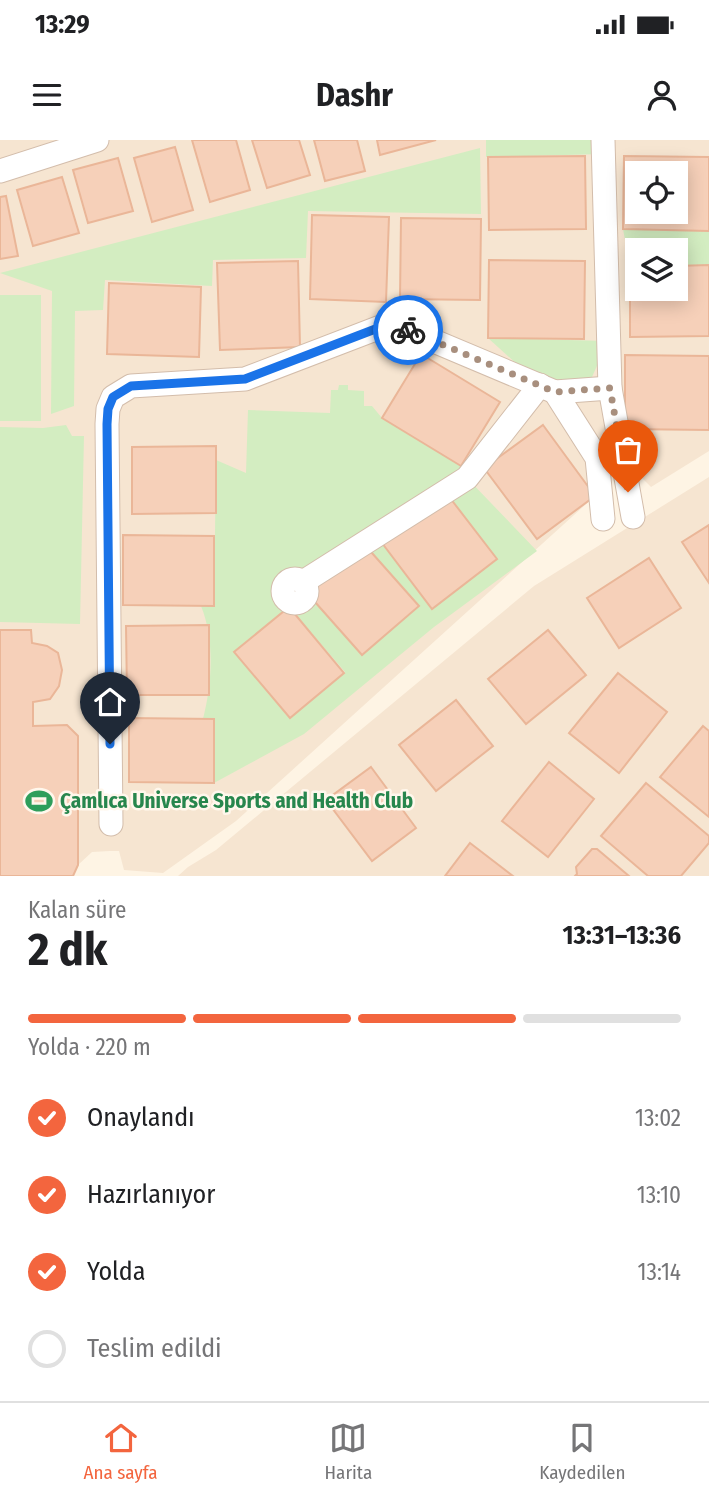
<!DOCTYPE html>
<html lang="tr">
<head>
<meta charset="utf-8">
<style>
  :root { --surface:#fff; --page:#f6f6f6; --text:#202124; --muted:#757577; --line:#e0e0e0; --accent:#f3653e }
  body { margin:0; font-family:"Fira Sans Condensed",sans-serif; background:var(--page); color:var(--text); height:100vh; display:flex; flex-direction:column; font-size:26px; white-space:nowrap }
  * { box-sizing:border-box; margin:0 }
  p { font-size:23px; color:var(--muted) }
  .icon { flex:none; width:38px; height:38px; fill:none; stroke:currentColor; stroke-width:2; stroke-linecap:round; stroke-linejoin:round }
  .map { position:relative; height:736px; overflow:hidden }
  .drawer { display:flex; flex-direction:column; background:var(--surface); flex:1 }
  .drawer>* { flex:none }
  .tools { position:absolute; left:625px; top:21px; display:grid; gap:14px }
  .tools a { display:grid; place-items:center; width:63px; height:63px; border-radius:0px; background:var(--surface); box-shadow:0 4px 18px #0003; font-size:35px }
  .pin { position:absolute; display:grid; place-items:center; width:60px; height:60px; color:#fff; margin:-72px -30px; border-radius:50% 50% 50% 0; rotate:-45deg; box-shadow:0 0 7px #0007 }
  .pin .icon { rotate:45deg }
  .courier { position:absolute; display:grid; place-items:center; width:70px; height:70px; margin:-35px; border:5px solid #1a73e8; border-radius:50%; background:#fff; color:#222; box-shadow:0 2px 9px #0007 }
  .overview em { font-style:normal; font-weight:700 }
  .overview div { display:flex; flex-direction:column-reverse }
  .overview { display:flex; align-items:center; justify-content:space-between; height:119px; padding:0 28px }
  h1 { font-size:46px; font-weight:700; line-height:52px }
  .bar { display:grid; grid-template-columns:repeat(4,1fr); gap:10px 7px; align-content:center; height:84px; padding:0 28px }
  .bar i { height:9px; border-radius:5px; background:var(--line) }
  .bar .selected { background:var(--accent) }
  .bar p { grid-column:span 4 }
  ol { padding:0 28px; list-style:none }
  li { display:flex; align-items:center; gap:21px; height:77px }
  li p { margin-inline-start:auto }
  li .icon { padding:7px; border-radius:50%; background:var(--accent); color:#fff; stroke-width:4 }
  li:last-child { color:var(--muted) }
  li i { width:38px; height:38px; border:4px solid var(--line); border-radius:50% }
  .status { display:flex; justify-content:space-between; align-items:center; height:49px; padding:0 35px; background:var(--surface); direction:ltr }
  .status svg { height:19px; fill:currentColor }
  header { display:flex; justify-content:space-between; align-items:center; height:91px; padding:0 28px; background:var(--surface); font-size:32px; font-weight:700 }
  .tab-bar { display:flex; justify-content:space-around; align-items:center; height:98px; border-top:2px solid var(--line); background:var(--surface); font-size:19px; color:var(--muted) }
  .tab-bar a { display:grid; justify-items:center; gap:4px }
  .tab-bar .selected { color:var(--accent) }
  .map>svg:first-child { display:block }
  .residential { fill:#f6e5d1; fill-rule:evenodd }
  .green { fill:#d3edc1; fill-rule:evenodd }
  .building { fill:#f6d0b9; stroke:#eab698; stroke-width:2; fill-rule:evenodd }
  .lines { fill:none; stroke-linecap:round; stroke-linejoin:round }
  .minor-casing { stroke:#d3bdab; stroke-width:25 }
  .minor { stroke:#fff; stroke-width:23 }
  .done { stroke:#a88f7e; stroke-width:7; stroke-dasharray:0 12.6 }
  .route { stroke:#1a73e8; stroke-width:9 }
  .labels { text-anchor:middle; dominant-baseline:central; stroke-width:5; stroke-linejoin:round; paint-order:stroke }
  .leisure-label { font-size:21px; font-weight:bold; fill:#27864d; stroke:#fff7ec; text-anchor:start }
</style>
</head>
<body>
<div class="status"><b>13:29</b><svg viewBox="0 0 49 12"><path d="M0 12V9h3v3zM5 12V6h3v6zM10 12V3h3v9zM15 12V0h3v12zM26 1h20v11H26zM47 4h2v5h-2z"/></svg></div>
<header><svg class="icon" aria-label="menu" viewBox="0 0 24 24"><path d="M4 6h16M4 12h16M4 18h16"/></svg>Dashr<svg class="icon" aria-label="person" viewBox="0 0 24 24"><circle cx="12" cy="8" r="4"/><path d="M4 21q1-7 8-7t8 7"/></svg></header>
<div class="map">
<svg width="709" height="736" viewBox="0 0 709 736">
  <rect width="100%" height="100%" fill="#fef4e4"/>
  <g class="residential">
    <path d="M0,0H709V311L651,347L631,327L593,331L595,356L236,681L163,733L124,730L119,711H110L92,712L78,725L73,736H0ZM637,33H676V72H637ZM637,110H676V149H637Z"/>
    <polygon points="709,337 709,736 178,736 188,727 216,710 534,446"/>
  </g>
  <g class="green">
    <polygon points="486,0 603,0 603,14 486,17"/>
    <polygon points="480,8 481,74 308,71 306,118 213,120 212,146 105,140 103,170 75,171 74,266 51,274 52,151 0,133"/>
    <polygon points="623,89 709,91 709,125 676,126 676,110 637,110 637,126 630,126"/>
    <rect x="0" y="155" width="41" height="126"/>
    <polygon points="488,198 608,201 592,237 540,245"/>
    <path d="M339,245H348V250L364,251V266H372L382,278L461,326L467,338L537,411L434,487L304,594L214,643V579H203C212,544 215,500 201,466H214L216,320L246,333L248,270L330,273L331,250H338ZM289,467L345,532L290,578L235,513Z"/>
    <polygon points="66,285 72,296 84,296 80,484 0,482 0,287 43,288"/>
  </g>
  <g class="building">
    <polygon points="192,0 236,0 250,50 210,62"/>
    <polygon points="252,0 299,0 310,35 267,48"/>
    <polygon points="314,0 357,0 365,31 325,41"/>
    <polygon points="377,0 436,0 380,15"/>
    <polygon points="175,7 193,70 152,82 134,18"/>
    <polygon points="585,16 586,89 489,90 488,17"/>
    <path d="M624,16L709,17V91L623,89ZM637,33H676V72H637Z"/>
    <polygon points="118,18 133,71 88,83 73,30"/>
    <polygon points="62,37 79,93 33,106 17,50"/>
    <polygon points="6,56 18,116 0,119 0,57"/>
    <polygon points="312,75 389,77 386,162 310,159"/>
    <polygon points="401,78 481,79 480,160 400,159"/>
    <polygon points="489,120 585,121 584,199 488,198"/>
    <polygon points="298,121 300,207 220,210 217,123"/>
    <polygon points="709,125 709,196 630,197 630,126 637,126 637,149 676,149 676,126"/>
    <polygon points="109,143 201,147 199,217 107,214"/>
    <polygon points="421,214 500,262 461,326 382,278"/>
    <polygon points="625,215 709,216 709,290 625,289"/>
    <polygon points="543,285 595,356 537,399 484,328"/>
    <polygon points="216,306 216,373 132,374 132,307"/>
    <polygon points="447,354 497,419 432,469 382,403"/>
    <polygon points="709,385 709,443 682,402"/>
    <polygon points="123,395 214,396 214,466 123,465"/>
    <polygon points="364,404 419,466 362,515 307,453"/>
    <polygon points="649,418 681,468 619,508 587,458"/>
    <polygon points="289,467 344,533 290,578 234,512"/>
    <polygon points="209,485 209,555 127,555 126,486"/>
    <polygon points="0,490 31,490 32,503 47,506 58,513 62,530 59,546 50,559 33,562 33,586 67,585 78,596 78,725 73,736 0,736"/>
    <polygon points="548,490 586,535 526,584 488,539"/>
    <polygon points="618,533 667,572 619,633 569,593"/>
    <polygon points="456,560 493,606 436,651 399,605"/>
    <polygon points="129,578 214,579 214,643 129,642"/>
    <polygon points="703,586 709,591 709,677 660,637"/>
    <polygon points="549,622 594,659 548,717 502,681"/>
    <polygon points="371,627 416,688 372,721 326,660"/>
    <polygon points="646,643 709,696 709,703 681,736 648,736 601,696"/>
    <polygon points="470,703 513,736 445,736"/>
    <polygon points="592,709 597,709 629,736 575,736 577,734 576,727"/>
  </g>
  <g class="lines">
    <defs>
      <g id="minor">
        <polyline points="603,0 610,248 633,377"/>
        <polyline points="0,31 97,0"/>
        <polyline points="555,252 597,318 603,379"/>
        <circle cx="295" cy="451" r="12"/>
        <polyline points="303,442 467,338 540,245"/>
        <polyline points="111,684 107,284 108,269 113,257 131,246 245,239 391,183 555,252 610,248"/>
      </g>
    </defs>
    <use href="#minor" class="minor-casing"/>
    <use href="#minor" class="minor"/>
  </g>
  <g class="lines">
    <polyline class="done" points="408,190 555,252 610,248 628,352"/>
    <polyline class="route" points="110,604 107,284 108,269 113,257 131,246 245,239 391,183 408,190"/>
  </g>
  <defs>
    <symbol id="stadium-bare" viewBox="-9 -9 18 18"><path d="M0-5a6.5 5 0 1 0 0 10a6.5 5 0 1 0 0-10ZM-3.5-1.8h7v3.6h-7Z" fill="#2e9e5b" stroke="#fff7ec" stroke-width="2.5" paint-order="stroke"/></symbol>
  </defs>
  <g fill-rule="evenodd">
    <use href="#stadium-bare" x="20" y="642" width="38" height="38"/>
  </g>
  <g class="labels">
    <g class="leisure-label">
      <text x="60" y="661">Çamlıca Universe Sports and Health Club</text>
    </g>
  </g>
</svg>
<div class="tools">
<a><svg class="icon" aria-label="locate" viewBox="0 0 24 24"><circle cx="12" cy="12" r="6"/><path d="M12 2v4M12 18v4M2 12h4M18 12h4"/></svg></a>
<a><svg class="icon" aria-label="layers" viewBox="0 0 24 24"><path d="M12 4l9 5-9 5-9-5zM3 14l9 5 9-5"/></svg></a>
</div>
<div class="pin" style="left:628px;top:352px;background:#ea580c"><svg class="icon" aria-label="bag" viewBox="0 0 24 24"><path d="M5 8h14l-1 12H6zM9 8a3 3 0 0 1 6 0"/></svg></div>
<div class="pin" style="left:110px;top:604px;background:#1f2937"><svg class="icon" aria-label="home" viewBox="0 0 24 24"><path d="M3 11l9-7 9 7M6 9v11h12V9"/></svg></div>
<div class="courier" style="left:408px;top:190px"><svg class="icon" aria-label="bike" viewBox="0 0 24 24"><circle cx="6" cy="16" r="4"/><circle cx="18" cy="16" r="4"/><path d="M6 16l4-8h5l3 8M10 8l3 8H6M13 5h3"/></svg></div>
</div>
<section class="drawer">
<div class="overview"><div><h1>2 dk</h1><p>Kalan süre</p></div><em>13:31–13:36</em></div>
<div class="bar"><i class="selected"></i><i class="selected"></i><i class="selected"></i><i></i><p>Yolda · 220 m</p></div>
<ol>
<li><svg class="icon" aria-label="check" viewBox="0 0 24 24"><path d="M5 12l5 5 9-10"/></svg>Onaylandı<p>13:02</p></li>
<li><svg class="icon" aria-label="check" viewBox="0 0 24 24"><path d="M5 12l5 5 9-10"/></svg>Hazırlanıyor<p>13:10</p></li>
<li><svg class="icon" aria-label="check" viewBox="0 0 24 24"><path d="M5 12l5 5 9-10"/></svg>Yolda<p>13:14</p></li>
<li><i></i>Teslim edildi</li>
</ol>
</section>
<nav class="tab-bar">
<a class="selected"><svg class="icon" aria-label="home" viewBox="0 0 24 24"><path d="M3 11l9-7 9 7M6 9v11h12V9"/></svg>Ana sayfa</a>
<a><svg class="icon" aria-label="map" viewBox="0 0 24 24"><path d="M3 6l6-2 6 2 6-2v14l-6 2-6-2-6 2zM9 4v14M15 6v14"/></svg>Harita</a>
<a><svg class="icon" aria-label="saved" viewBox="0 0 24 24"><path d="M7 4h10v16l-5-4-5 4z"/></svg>Kaydedilen</a>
</nav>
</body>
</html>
